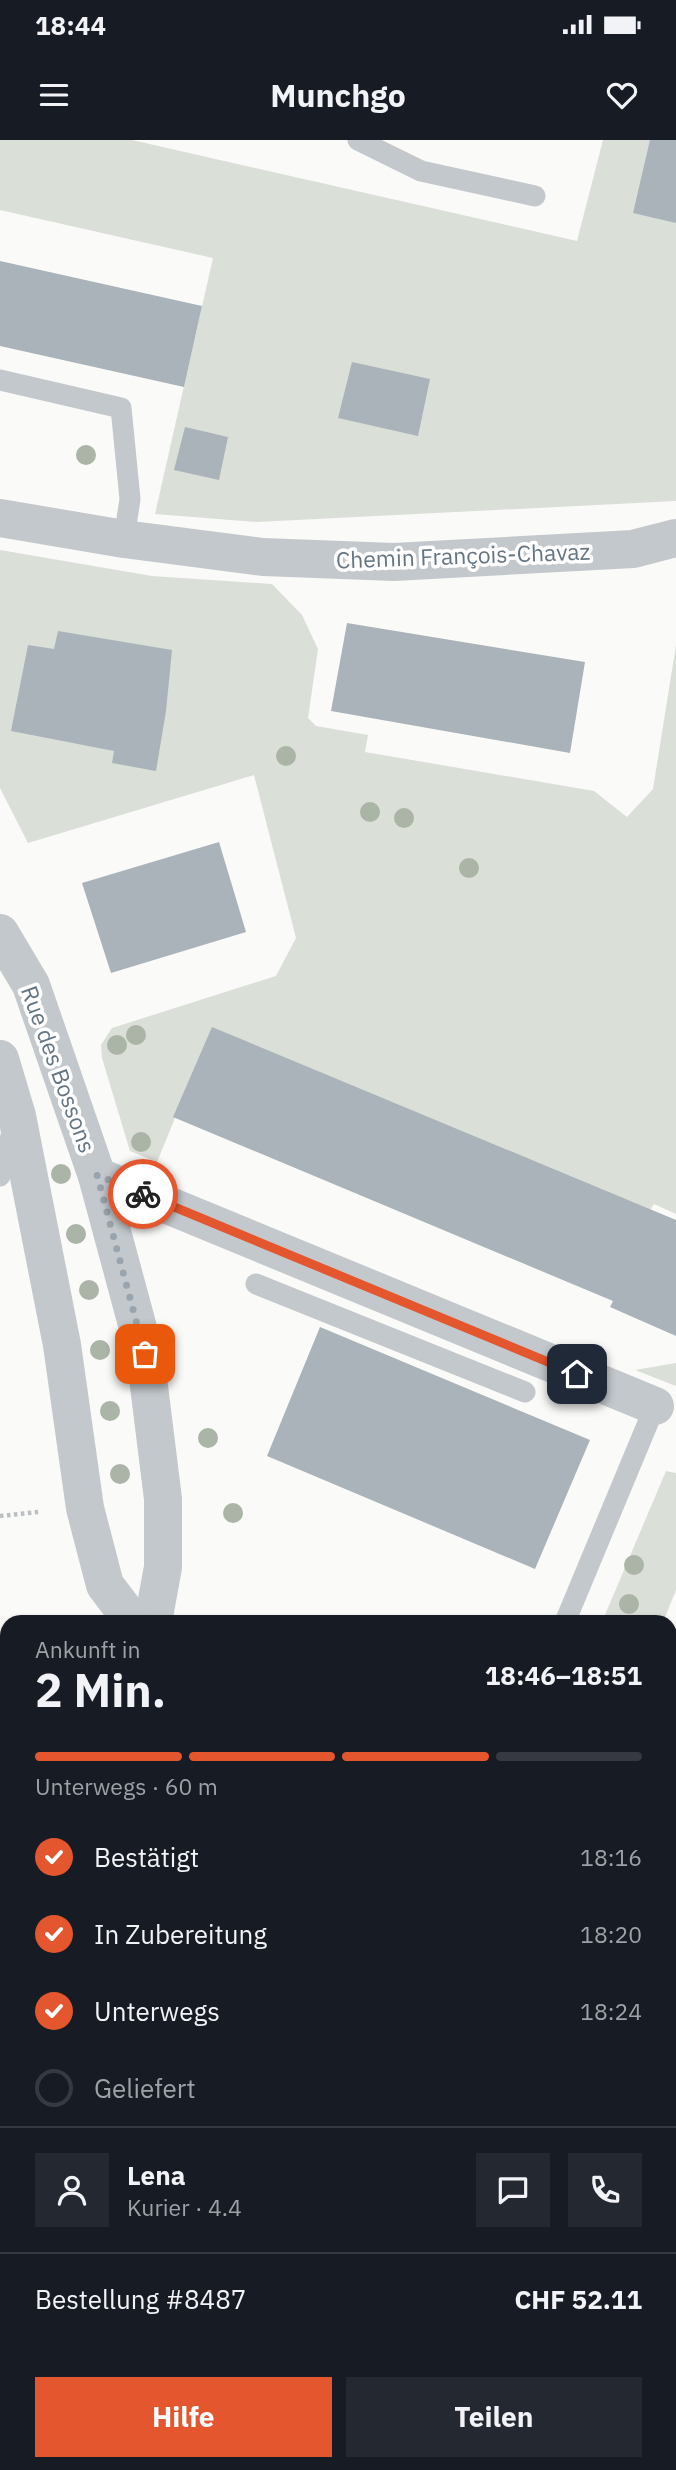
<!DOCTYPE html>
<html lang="de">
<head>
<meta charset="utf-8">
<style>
  :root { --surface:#171b24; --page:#242831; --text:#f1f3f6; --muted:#9ea1a6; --line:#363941; --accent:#e4572e }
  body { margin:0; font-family:"IBM Plex Sans",sans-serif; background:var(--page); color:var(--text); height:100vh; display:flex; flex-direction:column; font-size:26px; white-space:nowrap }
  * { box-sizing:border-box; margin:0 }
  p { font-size:23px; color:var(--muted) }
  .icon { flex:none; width:38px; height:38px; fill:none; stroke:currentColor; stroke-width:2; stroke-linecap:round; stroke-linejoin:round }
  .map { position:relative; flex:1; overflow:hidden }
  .details { position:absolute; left:0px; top:1475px; width:677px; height:856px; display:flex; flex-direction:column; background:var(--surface); border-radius:21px 21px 0 0; box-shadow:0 2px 5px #0004 }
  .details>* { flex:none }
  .pin { position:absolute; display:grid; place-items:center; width:60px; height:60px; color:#fff; margin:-30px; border-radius:14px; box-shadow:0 4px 10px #0006 }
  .courier { position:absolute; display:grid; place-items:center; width:70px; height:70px; margin:-35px; border:5px solid #e4572e; border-radius:50%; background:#fff; color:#222; box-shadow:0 2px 9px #0007 }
  .summary em { font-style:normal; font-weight:700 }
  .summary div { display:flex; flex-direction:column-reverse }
  .summary { display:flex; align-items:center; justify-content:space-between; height:119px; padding:0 35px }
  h1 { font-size:46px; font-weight:700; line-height:52px }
  .bar { display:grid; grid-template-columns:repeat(4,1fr); gap:10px 7px; align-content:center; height:84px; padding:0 35px }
  .bar i { height:9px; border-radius:5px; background:var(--line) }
  .bar .on { background:var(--accent) }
  .bar p { grid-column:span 4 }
  .line { display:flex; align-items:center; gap:18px; padding:0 35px; border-top:2px solid var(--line) }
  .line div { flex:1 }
  .round { display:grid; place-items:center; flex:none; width:74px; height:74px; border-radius:0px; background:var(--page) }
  ol { padding:0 35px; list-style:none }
  li { display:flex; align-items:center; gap:21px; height:77px }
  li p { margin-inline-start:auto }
  li .icon { padding:7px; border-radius:50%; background:var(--accent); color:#fff; stroke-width:4 }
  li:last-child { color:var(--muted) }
  li i { width:38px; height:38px; border:4px solid var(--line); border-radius:50% }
  .action { display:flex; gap:14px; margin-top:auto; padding:14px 35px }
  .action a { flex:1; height:80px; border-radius:0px; background:var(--accent); color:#fff; font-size:28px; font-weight:700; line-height:80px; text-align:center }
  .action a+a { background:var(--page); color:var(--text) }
  .status { display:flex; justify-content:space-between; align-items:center; height:49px; padding:0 35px; background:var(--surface); direction:ltr }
  .status svg { height:19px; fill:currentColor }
  header { display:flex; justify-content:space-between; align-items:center; height:91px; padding:0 35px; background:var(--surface); font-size:32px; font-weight:700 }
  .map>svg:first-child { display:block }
  .green { fill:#dadfd7 }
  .building { fill:#aab3b9 }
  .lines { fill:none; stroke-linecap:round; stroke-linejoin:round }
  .secondary-casing { stroke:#b3babf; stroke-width:42 }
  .path { stroke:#bbbfc2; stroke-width:4.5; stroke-dasharray:3.5 3.5; stroke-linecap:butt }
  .lane { stroke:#c3c8cc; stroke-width:21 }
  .street { stroke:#c3c8cc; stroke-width:38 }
  .secondary { stroke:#fff; stroke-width:38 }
  .tree { fill:#aab4a7 }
  .done { stroke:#99a4ac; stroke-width:7; stroke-dasharray:0 12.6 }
  .route { stroke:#e4572e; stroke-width:9 }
  .labels { text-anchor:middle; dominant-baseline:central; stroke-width:7; stroke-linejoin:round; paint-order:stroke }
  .street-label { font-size:23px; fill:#657683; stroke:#fff }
</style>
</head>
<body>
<div class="status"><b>18:44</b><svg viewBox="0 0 49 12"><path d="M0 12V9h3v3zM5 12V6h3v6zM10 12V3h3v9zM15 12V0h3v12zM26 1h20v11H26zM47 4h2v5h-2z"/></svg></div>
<header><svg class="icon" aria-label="menu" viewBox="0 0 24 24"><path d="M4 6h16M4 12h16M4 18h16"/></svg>Munchgo<svg class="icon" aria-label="heart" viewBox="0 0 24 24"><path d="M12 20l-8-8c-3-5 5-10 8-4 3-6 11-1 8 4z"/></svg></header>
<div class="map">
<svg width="676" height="2330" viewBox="0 0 676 2330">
  <rect width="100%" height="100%" fill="#fafaf8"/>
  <g class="green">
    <polygon points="0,0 132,0 577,101 603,0 676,0 676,361 257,382 155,374 213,118 0,70"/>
    <polygon points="0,410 152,436 272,444 302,475 318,509 308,578 316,586 368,595 365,612 594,651 627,677 653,649 676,505 676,1074 654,1064 650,1070 212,888 157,1022 130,1011 102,918 101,905 112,888 276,836 296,798 254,635 28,703 0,648"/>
    <polygon points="676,1223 676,1246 635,1230"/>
    <polygon points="666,1331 676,1333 676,1450 663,1482 602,1482"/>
    <polygon points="670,1738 676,1741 676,1864 670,1860"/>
    <polygon points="670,2045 676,2048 676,2330 159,2330 159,2324 670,2324"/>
  </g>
  <g class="building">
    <polygon points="650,0 676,0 676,83 633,73"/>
    <polygon points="0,121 202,166 184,247 0,206"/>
    <polygon points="352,222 430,239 418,296 338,278"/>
    <polygon points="185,287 228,297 219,340 174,330"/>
    <polygon points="347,483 585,522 570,613 331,571"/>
    <polygon points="58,491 172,510 166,571 156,631 112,623 114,611 11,591 28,505 54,509"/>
    <polygon points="219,702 246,792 111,833 82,743"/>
    <polygon points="212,887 676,1080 676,1196 610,1167 613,1161 173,977"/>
    <polygon points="320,1187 590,1300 535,1429 267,1316"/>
  </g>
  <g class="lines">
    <defs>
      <g id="secondary">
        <polyline points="670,1680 676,1682"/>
        <polyline points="105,2330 106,2324"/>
      </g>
    </defs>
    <use href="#secondary" class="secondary-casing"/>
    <g class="path">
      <polyline points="0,1376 38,1372"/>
      <polyline points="0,1655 7,1655"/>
      <polyline points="0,2013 7,2013"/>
    </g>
    <g class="lane">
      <polyline points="358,0 421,31 535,56"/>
      <polyline points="0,240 121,268 130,359 124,399"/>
      <polyline points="0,1036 13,989"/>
      <polyline points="256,1144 525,1252"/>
      <polyline points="565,1482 655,1266"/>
      <polyline points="670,1545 676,1548"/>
      <polyline points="670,2114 676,2118"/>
      <polyline points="0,2279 7,2278"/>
    </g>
    <g class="street">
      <polyline points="0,378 124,399 263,417 394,422 633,409 676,398"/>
      <polyline points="0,793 31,845 97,1036 145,1214 163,1359 163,1427 153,1482"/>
      <polyline points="0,919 17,976 62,1205 85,1368 105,1445 133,1482"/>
      <polyline points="97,1036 655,1266"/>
    </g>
    <use href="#secondary" class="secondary"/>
  </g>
  <g class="tree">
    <circle cx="86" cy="315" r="10"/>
    <circle cx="286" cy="616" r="10"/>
    <circle cx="370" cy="672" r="10"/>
    <circle cx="404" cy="678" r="10"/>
    <circle cx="469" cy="728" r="10"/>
    <circle cx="136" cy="895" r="10"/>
    <circle cx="117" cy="905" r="10"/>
    <circle cx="141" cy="1002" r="10"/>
    <circle cx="61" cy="1034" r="10"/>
    <circle cx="76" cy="1094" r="10"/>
    <circle cx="89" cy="1150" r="10"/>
    <circle cx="100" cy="1210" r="10"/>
    <circle cx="110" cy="1271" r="10"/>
    <circle cx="208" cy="1298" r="10"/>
    <circle cx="120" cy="1334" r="10"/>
    <circle cx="233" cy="1373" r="10"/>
    <circle cx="634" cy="1425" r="10"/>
    <circle cx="629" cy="1464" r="10"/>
  </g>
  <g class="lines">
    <polyline class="done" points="143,1054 97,1035 145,1214"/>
    <polyline class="route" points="143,1054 577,1234"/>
  </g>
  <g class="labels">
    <g class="street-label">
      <text transform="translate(463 415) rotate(-2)">Chemin François-Chavaz</text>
      <text transform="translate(59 929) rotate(70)">Rue des Bossons</text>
    </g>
  </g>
</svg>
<div class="pin" style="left:145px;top:1214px;background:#ea580c"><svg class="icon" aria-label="bag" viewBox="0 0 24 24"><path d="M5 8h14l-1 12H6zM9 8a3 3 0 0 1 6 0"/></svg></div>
<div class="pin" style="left:577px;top:1234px;background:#1f2937"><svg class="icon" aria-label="home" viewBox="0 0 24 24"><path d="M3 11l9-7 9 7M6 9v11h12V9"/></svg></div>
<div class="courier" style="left:143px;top:1054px"><svg class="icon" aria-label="bike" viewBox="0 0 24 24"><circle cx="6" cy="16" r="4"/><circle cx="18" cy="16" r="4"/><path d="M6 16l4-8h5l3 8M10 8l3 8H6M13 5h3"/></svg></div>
<section class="details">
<div class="summary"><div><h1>2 Min.</h1><p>Ankunft in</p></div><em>18:46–18:51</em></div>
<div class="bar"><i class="on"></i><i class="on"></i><i class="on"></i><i></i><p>Unterwegs · 60 m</p></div>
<ol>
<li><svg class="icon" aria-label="check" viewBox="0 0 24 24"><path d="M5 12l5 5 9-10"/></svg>Bestätigt<p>18:16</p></li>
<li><svg class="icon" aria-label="check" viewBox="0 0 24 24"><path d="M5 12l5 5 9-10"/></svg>In Zubereitung<p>18:20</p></li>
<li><svg class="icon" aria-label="check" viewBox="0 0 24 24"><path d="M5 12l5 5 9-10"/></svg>Unterwegs<p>18:24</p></li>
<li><i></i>Geliefert</li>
</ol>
<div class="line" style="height:126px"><a class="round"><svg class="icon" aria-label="person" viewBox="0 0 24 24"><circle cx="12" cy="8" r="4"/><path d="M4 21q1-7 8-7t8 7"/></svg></a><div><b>Lena</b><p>Kurier · 4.4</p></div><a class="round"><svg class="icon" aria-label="chat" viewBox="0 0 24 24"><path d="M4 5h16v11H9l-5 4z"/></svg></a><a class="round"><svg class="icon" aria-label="phone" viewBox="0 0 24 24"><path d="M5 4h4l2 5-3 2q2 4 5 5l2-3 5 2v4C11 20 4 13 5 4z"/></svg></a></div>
<div class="line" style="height:91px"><div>Bestellung #8487</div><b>CHF 52.11</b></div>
<div class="action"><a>Hilfe</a><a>Teilen</a></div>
</section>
</div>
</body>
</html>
